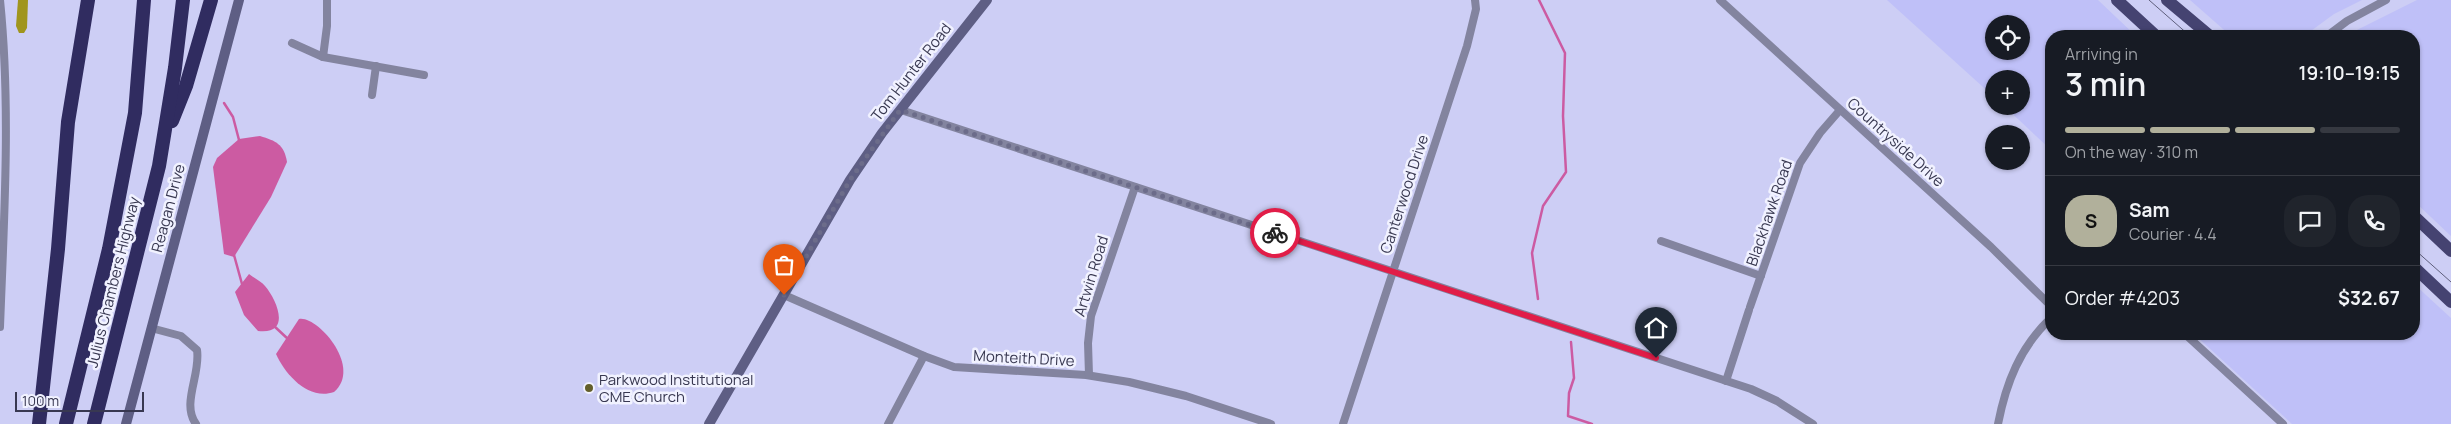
<!DOCTYPE html>
<html lang="en">
<head>
<meta charset="utf-8">
<style>
  :root { --surface:#171b24; --page:#20242c; --text:#f1f3f6; --muted:#9ea1a6; --line:#363941; --accent:#b1b09b }
  body { margin:0; font-family:Manrope,sans-serif; background:var(--page); color:var(--text); height:100vh; display:flex; flex-direction:column; font-size:19px; white-space:nowrap }
  * { box-sizing:border-box; margin:0 }
  p { font-size:16px; color:var(--muted) }
  .icon { flex:none; width:28px; height:28px; fill:none; stroke:currentColor; stroke-width:2; stroke-linecap:round; stroke-linejoin:round }
  .map { position:relative; flex:1; overflow:hidden }
  .side { position:absolute; left:2045px; top:30px; width:375px; height:310px; display:flex; flex-direction:column; background:var(--surface); border-radius:20px; box-shadow:0 1px 4px #0004 }
  .side>* { flex:none }
  .tools { position:absolute; left:1985px; top:15px; display:grid; gap:10px }
  .tools a { display:grid; place-items:center; width:45px; height:45px; border-radius:50%; background:var(--surface); box-shadow:0 1px 4px #0004; font-size:25px }
  .scale { position:absolute; left:15px; bottom:12px; width:129px; box-sizing:border-box; padding-left:5px; border:2px solid #383851; border-top:0; font-size:14px; line-height:18px; white-space:nowrap; color:#383851; -webkit-text-stroke:4px #f1f2ff; paint-order:stroke }
  .pin { position:absolute; display:grid; place-items:center; width:42px; height:42px; color:#fff; margin:-51px -21px; border-radius:50% 50% 50% 0; rotate:-45deg; box-shadow:0 0 5px #0007 }
  .pin .icon { rotate:45deg }
  .courier { position:absolute; display:grid; place-items:center; width:50px; height:50px; margin:-25px; border:4px solid #e11d48; border-radius:50%; background:#fff; color:#222; box-shadow:0 1px 6px #0007 }
  .headline em { font-style:normal; font-weight:600 }
  .headline div { display:flex; flex-direction:column-reverse }
  .headline { display:flex; align-items:center; justify-content:space-between; height:85px; padding:0 20px }
  h1 { font-size:32px; font-weight:600; line-height:38px }
  .bar { display:grid; grid-template-columns:repeat(4,1fr); gap:8px 5px; align-content:center; height:60px; padding:0 20px }
  .bar i { height:6px; border-radius:4px; background:var(--line) }
  .bar .on { background:var(--accent) }
  .bar p { grid-column:span 4 }
  .line { display:flex; align-items:center; gap:12px; padding:0 20px; border-top:1px solid var(--line) }
  .line div { flex:1 }
  .round { display:grid; place-items:center; flex:none; width:52px; height:52px; border-radius:20px; background:var(--page) }
  .map>svg:first-child { display:block }
  .built { fill:#bfc0f8; fill-rule:evenodd }
  .forest { fill:#a0951d }
  .water { fill:#cc5ba2 }
  .lines { fill:none; stroke-linecap:round; stroke-linejoin:round }
  .stream { stroke:#cc5ba2; stroke-width:2.5 }
  .street { stroke:#83849f; stroke-width:8 }
  .secondary { stroke:#5e5e84; stroke-width:10 }
  .primary { stroke:#454371; stroke-width:12 }
  .highway { stroke:#302c60; stroke-width:14 }
  .tram { stroke:#5f5f7c; stroke-width:1 }
  .done { stroke:#6c6c8a; stroke-width:5; stroke-dasharray:0 9 }
  .route { stroke:#e11d48; stroke-width:6 }
  .poi-dot { fill:#635e2b; stroke:#f1f2ff; stroke-width:2 }
  .labels { text-anchor:middle; dominant-baseline:central; stroke-width:5; stroke-linejoin:round; paint-order:stroke }
  .street-label { font-size:15px; fill:#383851; stroke:#f1f2ff }
  .poi-label { font-size:15px; fill:#383851; stroke:#f1f2ff; text-anchor:start }
</style>
</head>
<body>
<div class="map">
<svg width="2451" height="424" viewBox="0 0 2451 424">
  <rect width="100%" height="100%" fill="#cdcef5"/>
  <g class="built">
    <path d="M1887,0H2098L2136,36H2051V150L2004,106H2021V79H1994V97ZM1994,24H2021V51H1994Z"/>
    <polygon points="2190,0 2362,0 2334,14 2304,36 2231,36"/>
    <polygon points="2417,0 2451,0 2451,236 2414,201 2414,36 2352,36 2357,30"/>
    <polygon points="2414,284 2451,318 2451,424 2292,424 2194,334 2414,334"/>
  </g>
  <polygon class="forest" points="18,0 28,0 27,28 24,33 19,33 16,26"/>
  <g class="water">
    <path d="M260,136C276,141 284,144 287,162L271,197L234,257L224,254L213,167L217,158L239,139Z"/>
    <path d="M249,274C254,278 261,281 265,286C277,300 292,335 258,331L244,315L235,292Z"/>
    <path d="M299,319C317,315 363,367 334,392C308,401 285,374 276,354Z"/>
  </g>
  <g class="lines">
    <g class="stream">
      <polyline points="224,103 233,117 239,140"/>
      <polyline points="234,255 242,284"/>
      <polyline points="1538,299 1532,253 1543,206 1566,172 1563,116 1565,53 1539,0"/>
      <polyline points="274,326 288,339"/>
      <polyline points="1571,342 1574,378 1569,393 1568,416 1592,424"/>
    </g>
    <g class="street">
      <polyline points="1720,0 1991,247 2051,306"/>
      <polyline points="2327,36 2347,21 2386,0"/>
      <polyline points="292,43 323,57 424,75"/>
      <polyline points="323,57 327,26 327,0"/>
      <polyline points="372,95 376,66"/>
      <polyline points="901,110 1751,389 1777,401 1813,424"/>
      <polyline points="1661,241 1761,276"/>
      <polyline points="784,295 924,356 954,367 1086,375 1129,382 1186,396 1271,424"/>
      <polyline points="1750,307 1800,163 1820,133 1840,110"/>
      <path d="M0,327C4,219 11,108 0,0"/>
      <path d="M151,328L181,336L197,350C201,374 181,404 196,424"/>
      <polyline points="2185,334 2283,424"/>
      <polyline points="1089,375 1088,343 1091,316 1135,187"/>
      <polyline points="1726,381 1749,310"/>
      <polyline points="888,424 924,356"/>
      <polyline points="1343,424 1467,46 1476,9 1475,0"/>
      <path d="M1998,424C2006,383 2020,347 2051,318"/>
    </g>
    <g class="secondary">
      <polyline points="126,424 239,0"/>
      <polyline points="709,424 850,180 882,133 987,0"/>
    </g>
    <g class="primary">
      <polyline points="2117,0 2156,36"/>
      <polyline points="2167,0 2210,36"/>
      <polyline points="2414,216 2451,251"/>
      <polyline points="2414,267 2451,302"/>
    </g>
    <g class="highway">
      <polyline points="172,121 186,86 211,0"/>
      <polyline points="39,424 58,249 68,122 88,0"/>
      <polyline points="66,424 109,249 135,113 144,0"/>
      <polyline points="94,424 159,166 175,68 183,0"/>
    </g>
    <g class="tram">
      <polyline points="2149,0 2190,36"/>
      <polyline points="2414,249 2451,282"/>
    </g>
  </g>
  <g class="lines">
    <polyline class="done" points="784,295 850,180 900,110 1275,233"/>
    <polyline class="route" points="1275,233 1656,358"/>
  </g>
  <circle class="poi-dot" cx="589" cy="388" r="5"/>
  <g class="labels">
    <g class="street-label">
      <text transform="translate(911 72) rotate(-52)">Tom Hunter Road</text>
      <text transform="translate(1896 142) rotate(42)">Countryside Drive</text>
      <text transform="translate(1404 194) rotate(-72)">Canterwood Drive</text>
      <text transform="translate(168 208) rotate(-75)">Reagan Drive</text>
      <text transform="translate(1769 213) rotate(-71)">Blackhawk Road</text>
      <text transform="translate(1091 276) rotate(-73)">Artwin Road</text>
      <text transform="translate(113 282) rotate(-76)">Julius Chambers Highway</text>
      <text transform="translate(1024 358) rotate(3)">Monteith Drive</text>
    </g>
    <g class="poi-label">
      <text x="599" y="379">Parkwood Institutional<tspan x="599" dy="17">CME Church</tspan></text>
    </g>
  </g>
</svg>
<div class="tools">
<a><svg class="icon" aria-label="locate" viewBox="0 0 24 24"><circle cx="12" cy="12" r="6"/><path d="M12 2v4M12 18v4M2 12h4M18 12h4"/></svg></a>
<a>+</a>
<a>−</a>
</div>
<div class="scale">100 m</div>
<div class="pin" style="left:784px;top:295px;background:#ea580c"><svg class="icon" aria-label="bag" viewBox="0 0 24 24"><path d="M5 8h14l-1 12H6zM9 8a3 3 0 0 1 6 0"/></svg></div>
<div class="pin" style="left:1656px;top:358px;background:#1f2937"><svg class="icon" aria-label="home" viewBox="0 0 24 24"><path d="M3 11l9-7 9 7M6 9v11h12V9"/></svg></div>
<div class="courier" style="left:1275px;top:233px"><svg class="icon" aria-label="bike" viewBox="0 0 24 24"><circle cx="6" cy="16" r="4"/><circle cx="18" cy="16" r="4"/><path d="M6 16l4-8h5l3 8M10 8l3 8H6M13 5h3"/></svg></div>
<section class="side">
<div class="headline"><div><h1>3 min</h1><p>Arriving in</p></div><em>19:10–19:15</em></div>
<div class="bar"><i class="on"></i><i class="on"></i><i class="on"></i><i></i><p>On the way · 310 m</p></div>
<div class="line" style="height:90px"><b class="round" style="background:var(--accent);color:#111">S</b><div><b>Sam</b><p>Courier · 4.4</p></div><a class="round"><svg class="icon" aria-label="chat" viewBox="0 0 24 24"><path d="M4 5h16v11H9l-5 4z"/></svg></a><a class="round"><svg class="icon" aria-label="phone" viewBox="0 0 24 24"><path d="M5 4h4l2 5-3 2q2 4 5 5l2-3 5 2v4C11 20 4 13 5 4z"/></svg></a></div>
<div class="line" style="height:65px"><div>Order #4203</div><b>$32.67</b></div>
</section>
</div>
</body>
</html>
